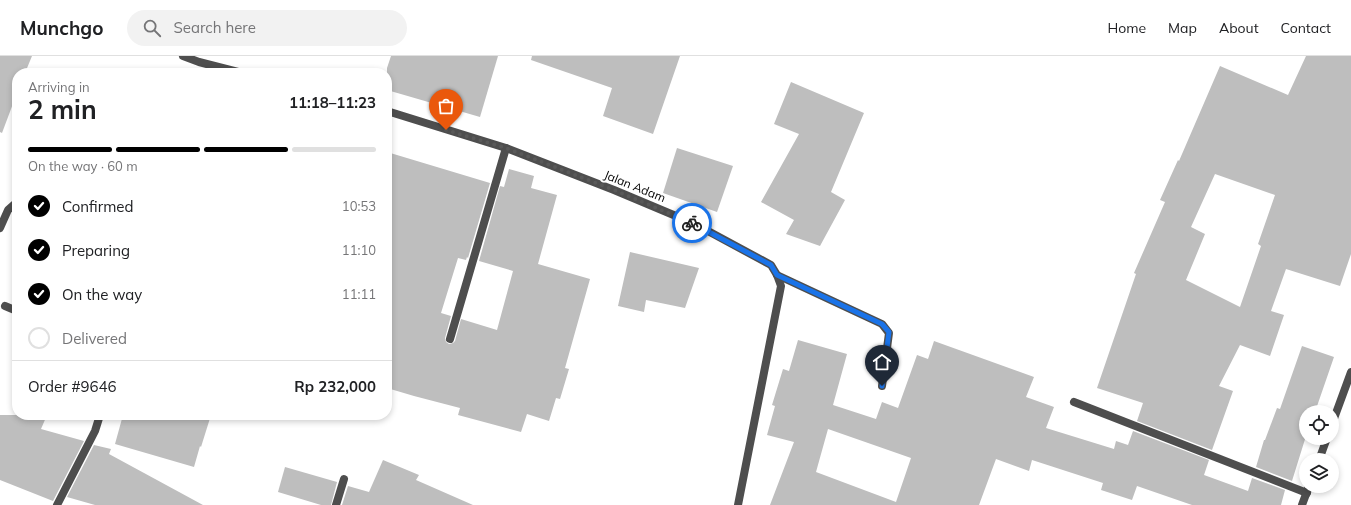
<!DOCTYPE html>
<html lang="en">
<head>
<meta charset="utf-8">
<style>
  :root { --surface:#fff; --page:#f2f2f2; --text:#202124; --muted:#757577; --line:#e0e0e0; --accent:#000 }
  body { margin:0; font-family:Mulish,sans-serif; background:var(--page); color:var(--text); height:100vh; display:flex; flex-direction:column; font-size:15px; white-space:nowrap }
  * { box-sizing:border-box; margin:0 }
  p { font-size:13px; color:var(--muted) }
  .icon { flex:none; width:22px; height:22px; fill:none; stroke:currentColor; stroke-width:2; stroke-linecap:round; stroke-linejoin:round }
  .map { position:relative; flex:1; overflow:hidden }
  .panel { position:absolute; left:12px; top:12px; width:380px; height:352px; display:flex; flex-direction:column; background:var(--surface); border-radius:16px; box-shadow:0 2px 6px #0003 }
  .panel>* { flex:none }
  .tools { position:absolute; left:1299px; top:349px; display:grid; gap:8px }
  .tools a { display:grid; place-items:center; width:40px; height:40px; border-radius:50%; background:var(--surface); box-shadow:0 2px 6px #0003; font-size:20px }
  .pin { position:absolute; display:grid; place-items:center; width:34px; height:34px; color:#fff; margin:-41px -17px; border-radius:50% 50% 50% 0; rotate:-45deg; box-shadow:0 0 4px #0007 }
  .pin .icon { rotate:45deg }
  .courier { position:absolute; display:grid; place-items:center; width:40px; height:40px; margin:-20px; border:3px solid #1a73e8; border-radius:50%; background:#fff; color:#222; box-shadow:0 1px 5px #0007 }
  .head em { font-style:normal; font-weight:700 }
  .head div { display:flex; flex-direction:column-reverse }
  .head { display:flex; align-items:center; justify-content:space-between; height:68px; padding:0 16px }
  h1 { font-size:26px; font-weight:700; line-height:30px }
  .bar { display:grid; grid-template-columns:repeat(4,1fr); gap:6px 4px; align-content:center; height:48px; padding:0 16px }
  .bar i { height:5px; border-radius:3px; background:var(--line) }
  .bar .on { background:var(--accent) }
  .bar p { grid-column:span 4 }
  .line { display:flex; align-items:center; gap:10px; padding:0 16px; border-top:1px solid var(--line) }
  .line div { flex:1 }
  ol { padding:0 16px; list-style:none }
  li { display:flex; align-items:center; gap:12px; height:44px }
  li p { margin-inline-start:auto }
  li .icon { padding:4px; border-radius:50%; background:var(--accent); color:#fff; stroke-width:4 }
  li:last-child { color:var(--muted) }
  li i { width:22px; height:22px; border:2px solid var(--line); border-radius:50% }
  header { display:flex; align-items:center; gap:24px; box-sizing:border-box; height:56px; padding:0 20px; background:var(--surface); border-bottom:1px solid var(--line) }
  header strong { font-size:19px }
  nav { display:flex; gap:22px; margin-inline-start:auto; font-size:14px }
  .search { width:280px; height:36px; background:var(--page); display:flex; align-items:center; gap:10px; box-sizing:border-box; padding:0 14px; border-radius:22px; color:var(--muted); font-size:15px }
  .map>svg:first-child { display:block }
  .building { fill:#bebebe; fill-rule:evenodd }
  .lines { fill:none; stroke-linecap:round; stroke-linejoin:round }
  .lane { stroke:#4e4e4e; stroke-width:8 }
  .street { stroke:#4e4e4e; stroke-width:8 }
  .done { stroke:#595959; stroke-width:4; stroke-dasharray:0 7.2 }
  .route { stroke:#1a73e8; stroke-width:5 }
  .labels { text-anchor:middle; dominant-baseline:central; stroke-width:4; stroke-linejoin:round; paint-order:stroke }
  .street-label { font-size:12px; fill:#000; stroke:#fff }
</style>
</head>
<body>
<header>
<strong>Munchgo</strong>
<div class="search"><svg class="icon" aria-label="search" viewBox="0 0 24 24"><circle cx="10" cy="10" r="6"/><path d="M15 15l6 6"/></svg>Search here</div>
<nav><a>Home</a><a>Map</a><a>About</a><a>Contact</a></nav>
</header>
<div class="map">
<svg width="1351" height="449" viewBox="0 0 1351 449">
  <rect width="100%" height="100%" fill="#fff"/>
  <g class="building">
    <polygon points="0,0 32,0 25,17 17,17 17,37 2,77 0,76"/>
    <polygon points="391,0 498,0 480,61 387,34 387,12"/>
    <polygon points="532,0 680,0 653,78 603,60 612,32 531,4"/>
    <path d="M1306,0H1351V198L1340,230L1286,213L1271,255L1284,259L1270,300L1240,289L1219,330L1233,335L1212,394L1137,365L1143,347L1097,332L1136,218L1134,217L1165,146L1160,144L1178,104L1179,105L1220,10L1288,39ZM1215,118L1275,139L1258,188L1261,190L1240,251L1186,224L1205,178L1191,171Z"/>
    <polygon points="791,26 864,57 831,136 845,144 820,190 786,178 794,164 761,146 799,78 774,68"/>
    <polygon points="677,92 733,110 717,156 663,137"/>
    <polygon points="387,96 490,127 468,202 467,201 466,204 458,202 441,257 451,260 445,282 446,286 449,288 453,287 455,285 461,263 497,274 513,215 479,205 500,130 504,131 509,113 534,120 531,132 557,139 538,208 590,223 565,312 569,313 560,343 556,342 549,365 527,358 521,376 458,359 460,352 414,340 387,332"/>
    <polygon points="630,196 699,212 685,252 646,244 644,256 618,250"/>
    <path d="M798,284L847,298L833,349L876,363L882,346L898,352L917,299L928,303L934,285L1034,321L1026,341L1054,351L1046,372L1114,393L1116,385L1128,389L1133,375L1209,404L1204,419L1248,435L1252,422L1285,434L1281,449H1192L1137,430L1132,444L1101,434L1103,427L1032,404L1029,415L996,403L979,449H770L794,386L767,379L775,350L772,349L783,313L789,315ZM828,373L911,402L896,446L816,416Z"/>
    <polygon points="1302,290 1334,301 1315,356 1306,356 1306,380 1292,425 1256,411 1264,384 1265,384 1277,352 1280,353"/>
    <polygon points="0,359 47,359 41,373 84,385 53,445 0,424"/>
    <polygon points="123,359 211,359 201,391 200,390 194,411 115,388"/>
    <polygon points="94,389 111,393 109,398 203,449 95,449 67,441"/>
    <polygon points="383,404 419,419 416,424 473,449 342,449 348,430 369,436"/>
    <polygon points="285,411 337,426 331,449 321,449 278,436"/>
  </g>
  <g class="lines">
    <polyline class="lane" points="777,219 882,268 889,277 882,330"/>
    <g class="street">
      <polyline points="183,0 199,6 242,17"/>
      <polyline points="387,55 506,92 614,134 695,168 771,209 777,219 781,230 738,449"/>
      <polyline points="0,172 8,154 17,146"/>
      <polyline points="5,250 17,255"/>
      <polyline points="450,283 506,92"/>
      <polyline points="1074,346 1307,437"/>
      <polyline points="1332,368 1351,316"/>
      <polyline points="1319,404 1327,382"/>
      <polyline points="57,449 95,375 100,359"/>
      <polyline points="336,449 344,423"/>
      <polyline points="1302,449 1309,430"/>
    </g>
  </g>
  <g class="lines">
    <polyline class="done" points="446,74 506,92 614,134 692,167"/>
    <polyline class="route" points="692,167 771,209 777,219 882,268 889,276 882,330"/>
  </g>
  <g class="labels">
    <g class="street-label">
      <text transform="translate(635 130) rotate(22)">Jalan Adam</text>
    </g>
  </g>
</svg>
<div class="tools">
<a><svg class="icon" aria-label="locate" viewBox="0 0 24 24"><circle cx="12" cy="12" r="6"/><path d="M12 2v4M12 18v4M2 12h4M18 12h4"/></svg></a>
<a><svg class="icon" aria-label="layers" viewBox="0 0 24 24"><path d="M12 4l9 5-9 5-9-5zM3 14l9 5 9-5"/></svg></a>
</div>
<div class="pin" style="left:446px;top:74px;background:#ea580c"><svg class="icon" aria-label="bag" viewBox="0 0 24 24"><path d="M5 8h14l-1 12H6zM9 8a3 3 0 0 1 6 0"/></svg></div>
<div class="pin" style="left:882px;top:330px;background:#1f2937"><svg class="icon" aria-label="home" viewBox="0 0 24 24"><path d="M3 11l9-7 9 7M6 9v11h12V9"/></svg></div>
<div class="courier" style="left:692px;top:167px"><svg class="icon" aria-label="bike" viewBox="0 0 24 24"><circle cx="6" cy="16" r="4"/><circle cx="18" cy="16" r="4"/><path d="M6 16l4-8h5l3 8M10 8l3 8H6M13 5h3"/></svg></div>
<section class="panel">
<div class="head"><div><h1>2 min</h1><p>Arriving in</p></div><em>11:18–11:23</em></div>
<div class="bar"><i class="on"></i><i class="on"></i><i class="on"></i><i></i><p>On the way · 60 m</p></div>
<ol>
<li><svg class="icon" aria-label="check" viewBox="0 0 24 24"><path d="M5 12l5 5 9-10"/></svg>Confirmed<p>10:53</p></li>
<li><svg class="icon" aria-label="check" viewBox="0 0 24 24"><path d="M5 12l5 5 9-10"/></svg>Preparing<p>11:10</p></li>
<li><svg class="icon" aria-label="check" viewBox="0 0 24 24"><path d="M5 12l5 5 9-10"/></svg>On the way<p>11:11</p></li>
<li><i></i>Delivered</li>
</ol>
<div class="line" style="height:52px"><div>Order #9646</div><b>Rp 232,000</b></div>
</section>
</div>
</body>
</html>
